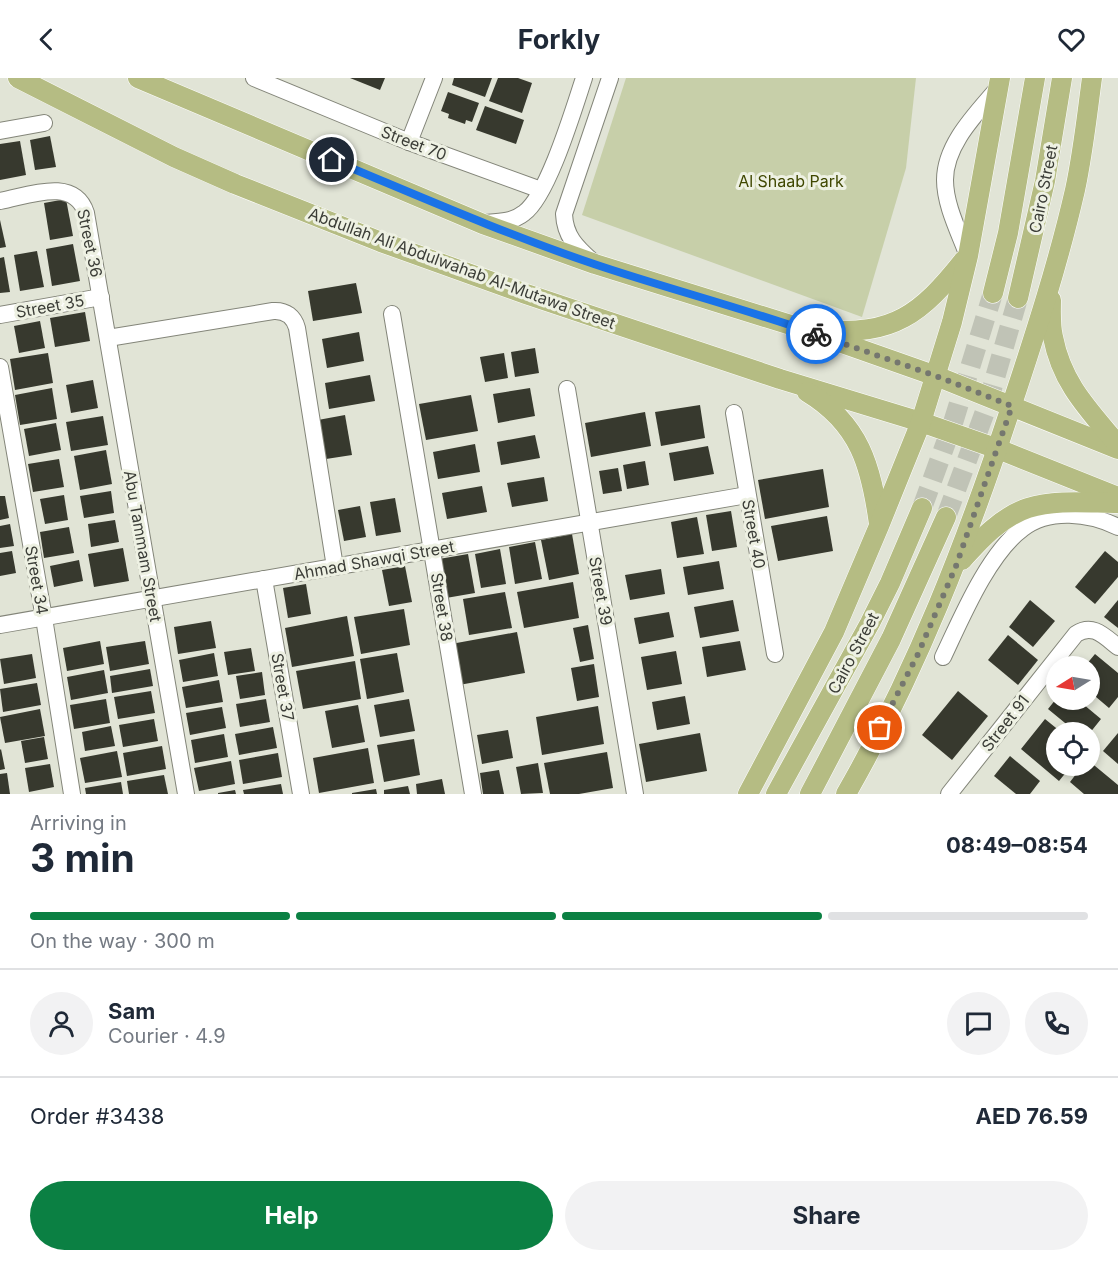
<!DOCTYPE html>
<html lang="en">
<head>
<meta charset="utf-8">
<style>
  :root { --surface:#fff; --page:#f2f2f3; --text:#1f2937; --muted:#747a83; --line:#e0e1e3; --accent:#0b8043 }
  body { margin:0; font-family:Inter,sans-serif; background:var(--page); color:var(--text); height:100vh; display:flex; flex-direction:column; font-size:22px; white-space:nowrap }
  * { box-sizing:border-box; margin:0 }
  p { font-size:20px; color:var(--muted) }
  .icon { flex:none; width:33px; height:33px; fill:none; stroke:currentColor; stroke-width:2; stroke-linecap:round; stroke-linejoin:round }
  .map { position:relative; height:716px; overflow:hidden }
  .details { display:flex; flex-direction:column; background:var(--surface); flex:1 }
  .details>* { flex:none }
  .needle { width:39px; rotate:259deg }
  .controls { position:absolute; left:1046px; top:578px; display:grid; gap:12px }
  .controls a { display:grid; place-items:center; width:54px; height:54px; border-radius:50%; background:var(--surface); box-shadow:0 3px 9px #0003; font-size:30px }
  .pin { position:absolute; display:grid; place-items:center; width:51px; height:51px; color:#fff; margin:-26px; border:3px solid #fff; border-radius:50%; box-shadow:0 2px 6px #0007 }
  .courier { position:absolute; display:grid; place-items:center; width:60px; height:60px; margin:-30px; border:4px solid #1a73e8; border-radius:50%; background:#fff; color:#222; box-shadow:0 2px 8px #0007 }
  .overview em { font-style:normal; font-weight:700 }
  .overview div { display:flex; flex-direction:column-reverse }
  .overview { display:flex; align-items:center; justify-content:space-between; height:102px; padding:0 30px }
  h1 { font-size:39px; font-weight:700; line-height:45px }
  .bar { display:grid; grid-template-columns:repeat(4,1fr); gap:9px 6px; align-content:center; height:72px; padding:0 30px }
  .bar i { height:8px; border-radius:4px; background:var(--line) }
  .bar .current { background:var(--accent) }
  .bar p { grid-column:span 4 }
  .line { display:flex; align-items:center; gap:15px; padding:0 30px; border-top:2px solid var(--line) }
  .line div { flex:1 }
  .round { display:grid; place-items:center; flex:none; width:63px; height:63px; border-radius:32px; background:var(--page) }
  .action { display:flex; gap:12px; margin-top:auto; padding:12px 30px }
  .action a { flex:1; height:69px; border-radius:36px; background:var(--accent); color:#fff; font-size:24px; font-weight:700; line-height:69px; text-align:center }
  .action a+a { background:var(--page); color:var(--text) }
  header { display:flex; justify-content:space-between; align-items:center; height:78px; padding:0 30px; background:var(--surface); font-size:27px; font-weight:700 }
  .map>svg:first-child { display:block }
  .green { fill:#c7cfa9 }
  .building { fill:#37392e }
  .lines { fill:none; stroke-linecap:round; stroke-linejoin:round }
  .major-tunnel { stroke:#c0c3b6; stroke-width:20; stroke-dasharray:20 10; stroke-linecap:butt }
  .minor-casing { stroke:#838579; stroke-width:18 }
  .major-casing { stroke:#fff; stroke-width:21 }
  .minor { stroke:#fff; stroke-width:16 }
  .major { stroke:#b5bc83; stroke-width:20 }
  .done { stroke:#75776f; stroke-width:6; stroke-dasharray:0 10.8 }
  .route { stroke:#1a73e8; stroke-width:8 }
  .labels { text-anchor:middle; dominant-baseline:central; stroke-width:6; stroke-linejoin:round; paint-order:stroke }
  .street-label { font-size:16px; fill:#3b3d37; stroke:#eef1e3 }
  .park-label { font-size:16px; fill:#3f4700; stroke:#eef1e3 }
</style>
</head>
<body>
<header><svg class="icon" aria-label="back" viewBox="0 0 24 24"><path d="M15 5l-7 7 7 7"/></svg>Forkly<svg class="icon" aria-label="heart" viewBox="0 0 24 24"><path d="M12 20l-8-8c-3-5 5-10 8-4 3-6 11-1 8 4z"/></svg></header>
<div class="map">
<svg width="1118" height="716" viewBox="0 0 1118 716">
  <rect width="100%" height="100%" fill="#e1e4d6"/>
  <polygon class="green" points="626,0 916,0 906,90 862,239 582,137"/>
  <g class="building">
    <polygon points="350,0 385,0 380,12"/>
    <polygon points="454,0 492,0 485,19 452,7"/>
    <polygon points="498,0 518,0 532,5 522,35 489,23"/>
    <polygon points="448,14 479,25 472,44 466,42 465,46 448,40 449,36 441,33"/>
    <polygon points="485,28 524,42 516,66 476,52"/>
    <polygon points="50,58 56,89 35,92 30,62"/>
    <polygon points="20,63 26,97 0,102 0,66"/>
    <polygon points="66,121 73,158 50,162 44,125"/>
    <polygon points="0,142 6,169 0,170"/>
    <polygon points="73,166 80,203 52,208 46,171"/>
    <polygon points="37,173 44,209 20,213 14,177"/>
    <polygon points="4,179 10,214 0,215 0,180"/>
    <polygon points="356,205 362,235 313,243 308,213"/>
    <polygon points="85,234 90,263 55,269 50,240"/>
    <polygon points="40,243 45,270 19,275 14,248"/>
    <polygon points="359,254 364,283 327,290 322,261"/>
    <polygon points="535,270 539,295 515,299 511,274"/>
    <polygon points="48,275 53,305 15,312 10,281"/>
    <polygon points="504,275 508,300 485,304 480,279"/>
    <polygon points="370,297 375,323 329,331 325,305"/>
    <polygon points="93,302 98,330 71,335 66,307"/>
    <polygon points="52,310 57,341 20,347 15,317"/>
    <polygon points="530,310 535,338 498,345 493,316"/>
    <polygon points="471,317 478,353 426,362 419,326"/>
    <polygon points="700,327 705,360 661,368 655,334"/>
    <polygon points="645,334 651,368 591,379 585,345"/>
    <polygon points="345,337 352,377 326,381 318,342"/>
    <polygon points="103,338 108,367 71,373 66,344"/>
    <polygon points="56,345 61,372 29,378 24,351"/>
    <polygon points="535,357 540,380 501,387 497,364"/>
    <polygon points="475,366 480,394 438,401 433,374"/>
    <polygon points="708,368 714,396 674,403 669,375"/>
    <polygon points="106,372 112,406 80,412 74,378"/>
    <polygon points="59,381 64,409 33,414 28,386"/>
    <polygon points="645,383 649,407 627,411 623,387"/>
    <polygon points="618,390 622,413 603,416 599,393"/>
    <polygon points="823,391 829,429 765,441 758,402"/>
    <polygon points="544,399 548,423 512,429 507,405"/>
    <polygon points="482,408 487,434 447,441 442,415"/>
    <polygon points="111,413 114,435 84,440 80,418"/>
    <polygon points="64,417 68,442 45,446 40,421"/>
    <polygon points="0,418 5,418 9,440 0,442"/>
    <polygon points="395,420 401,454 376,458 370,424"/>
    <polygon points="360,428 366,459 344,463 338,432"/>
    <polygon points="731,433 737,469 712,473 706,437"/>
    <polygon points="827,438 833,473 778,483 771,448"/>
    <polygon points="697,439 704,476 677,480 671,444"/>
    <polygon points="115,442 119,464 91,469 88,446"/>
    <polygon points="10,446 14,468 0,470 0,448"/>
    <polygon points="69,449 74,475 44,480 40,454"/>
    <polygon points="572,456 579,496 549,502 541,462"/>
    <polygon points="535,464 542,501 515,506 509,469"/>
    <polygon points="123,470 129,503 94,509 88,476"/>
    <polygon points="500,471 506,506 481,510 475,476"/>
    <polygon points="12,473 16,495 0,498 0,475"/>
    <polygon points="1105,473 1118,484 1118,499 1095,526 1075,509"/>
    <polygon points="468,476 475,515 446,520 439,481"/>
    <polygon points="79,482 83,503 54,509 50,488"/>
    <polygon points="719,483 724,511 688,517 683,489"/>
    <polygon points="405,488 412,524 389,528 382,492"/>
    <polygon points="661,491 665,516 630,522 625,497"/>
    <polygon points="573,504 579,540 524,550 517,514"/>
    <polygon points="306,506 311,536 288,540 283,510"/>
    <polygon points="505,514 512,550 469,557 463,521"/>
    <polygon points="733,522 739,553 700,560 694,529"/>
    <polygon points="1030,522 1055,543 1033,569 1009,549"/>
    <polygon points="1118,522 1118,550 1104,539"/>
    <polygon points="404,531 410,567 361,576 354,539"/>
    <polygon points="669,534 674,559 639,566 634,540"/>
    <polygon points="347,538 354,578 292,589 285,550"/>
    <polygon points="211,543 216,570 178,576 174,549"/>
    <polygon points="588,547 594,581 580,584 573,550"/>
    <polygon points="517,554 525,595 459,607 451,566"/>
    <polygon points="1008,557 1038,582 1018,607 988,582"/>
    <polygon points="100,563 104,586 67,593 63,570"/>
    <polygon points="145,563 149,586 110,593 106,569"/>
    <polygon points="740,563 746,592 707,599 702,569"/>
    <polygon points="251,570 255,593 228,597 224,574"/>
    <polygon points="676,573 682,606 647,612 641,579"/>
    <polygon points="214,575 218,598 183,604 179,582"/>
    <polygon points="397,575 404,614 367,621 360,581"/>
    <polygon points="32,576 36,600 4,606 0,581"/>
    <polygon points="1095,576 1118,595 1118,619 1109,630 1089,613 1089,588 1085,588"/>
    <polygon points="355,583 361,621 303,631 296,593"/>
    <polygon points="594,586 599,619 577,623 571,590"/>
    <polygon points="150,591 153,608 112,615 110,598"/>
    <polygon points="104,592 108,615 71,622 67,599"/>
    <polygon points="262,594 265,617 240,621 236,598"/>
    <polygon points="219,602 223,624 186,630 182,609"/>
    <polygon points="37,605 41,627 3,634 0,611"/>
    <polygon points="151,613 155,635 118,641 114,619"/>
    <polygon points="958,613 988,638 952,682 922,657"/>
    <polygon points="685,618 690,646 657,652 652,624"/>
    <polygon points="106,621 110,645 74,651 70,627"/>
    <polygon points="266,621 270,644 240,649 236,626"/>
    <polygon points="409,621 415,653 380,659 374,627"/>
    <polygon points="1056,621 1077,621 1101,641 1089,656 1089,654 1076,654 1048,631"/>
    <polygon points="358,627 365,664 332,670 325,633"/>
    <polygon points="598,628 604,666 542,677 536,639"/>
    <polygon points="222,629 226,650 190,657 186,635"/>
    <polygon points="40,631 45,658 5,665 0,639"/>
    <polygon points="154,641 158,663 123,669 119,647"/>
    <polygon points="1045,641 1061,654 1056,654 1056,687 1072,687 1059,703 1021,671"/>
    <polygon points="111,648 115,668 85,673 82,654"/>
    <polygon points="273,649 277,670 239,677 235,656"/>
    <polygon points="508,652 513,680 482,686 477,657"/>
    <polygon points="700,655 707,693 646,704 639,666"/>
    <polygon points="1118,655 1118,686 1103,673"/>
    <polygon points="224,656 228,679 195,685 191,662"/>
    <polygon points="44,659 48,681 25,685 21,663"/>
    <polygon points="414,661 420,697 384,704 377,667"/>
    <polygon points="162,668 166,691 127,698 123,675"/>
    <polygon points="368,670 374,705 319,715 313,680"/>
    <polygon points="1,671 5,691 0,692 0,672"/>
    <polygon points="117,673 122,699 85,705 80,680"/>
    <polygon points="607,674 613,710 579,716 550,716 544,685"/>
    <polygon points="278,675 282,699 243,706 239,682"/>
    <polygon points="1010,678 1040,703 1030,716 1016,716 994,698"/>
    <polygon points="231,683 235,706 199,713 194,690"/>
    <polygon points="1089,683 1118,707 1118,716 1084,716 1070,704 1083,687 1089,687"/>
    <polygon points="538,685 543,715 521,716 516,689"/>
    <polygon points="50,686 54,709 29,714 25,690"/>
    <polygon points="499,692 504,716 483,716 480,695"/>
    <polygon points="7,695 10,716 0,716 0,696"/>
    <polygon points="164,697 168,716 129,716 127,703"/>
    <polygon points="442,701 445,716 417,716 416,706"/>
    <polygon points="121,704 123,716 86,716 85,710"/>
    <polygon points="281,706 283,716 244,716 243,712"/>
    <polygon points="408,708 410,716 384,716 384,712"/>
    <polygon points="376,711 377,716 352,716 352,715"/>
    <polygon points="235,712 236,716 218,716 218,715"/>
  </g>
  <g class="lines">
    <g class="major-tunnel">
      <polyline points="922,430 952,348 993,215"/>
      <polyline points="946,439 986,331 1018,220"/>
    </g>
    <defs>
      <g id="minor">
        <polyline points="254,0 409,64 541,112"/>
        <polyline points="0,53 44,45"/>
        <polyline points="409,64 434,0"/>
        <path d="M0,123C28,118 74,98 86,135L186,716"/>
        <path d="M484,145C499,144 513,144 524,135C548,118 574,30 584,0"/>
        <path d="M968,178C959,154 945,127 945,102C945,66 977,35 998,10"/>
        <path d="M592,183C576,169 565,158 564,136L610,0"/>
        <polyline points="392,236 473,716"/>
        <polyline points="0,237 101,219"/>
        <path d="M108,260L273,233C286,232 294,239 297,250L335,489"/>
        <polyline points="0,289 44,540 72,716"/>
        <polyline points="567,311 635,716"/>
        <polyline points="734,335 775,576"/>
        <polyline points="264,501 301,716"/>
        <polyline points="0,547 747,417"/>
        <path d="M943,579C961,541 988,476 1022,451C1049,430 1089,435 1118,449"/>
        <path d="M949,716L1076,556C1093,545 1104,558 1118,569"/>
      </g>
      <g id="major">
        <polyline points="18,0 174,79 235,106 381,164 526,216 780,301 921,344 998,371 1118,419"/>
        <polyline points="138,0 483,146 595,186 794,248 936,298 1118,371"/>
        <polyline points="993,215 1008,155 1035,0"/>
        <polyline points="1018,220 1045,103 1062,0"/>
        <path d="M1051,222C1051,234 1050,247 1053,259C1062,306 1089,332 1118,367"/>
        <path d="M822,252C894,258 921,236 964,182"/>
        <path d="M807,314C860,346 871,388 879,446"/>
        <path d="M962,482C981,461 1001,439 1028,430C1056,421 1090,425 1118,425"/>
        <polyline points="748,716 834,554 879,448 921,344 952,244 968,178 1000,0"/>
        <polyline points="776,716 870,545 890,505 922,430"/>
        <polyline points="810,716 891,561 946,439"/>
        <path d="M846,716C916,594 967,463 1011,329C1035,257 1058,186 1075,112C1083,75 1087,37 1092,0"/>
      </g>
    </defs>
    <use href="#minor" class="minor-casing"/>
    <use href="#major" class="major-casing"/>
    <use href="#minor" class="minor"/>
    <use href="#major" class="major"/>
  </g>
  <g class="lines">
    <polyline class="done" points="816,256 936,298 1012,328 956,488 918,576 880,650"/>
    <path class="route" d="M332,82C419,118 505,156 594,186C668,211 743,230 816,256"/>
  </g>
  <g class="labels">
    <g class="street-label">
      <text transform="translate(414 65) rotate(21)">Street 70</text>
      <text transform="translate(1043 111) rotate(-79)">Cairo Street</text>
      <text transform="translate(90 165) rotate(78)">Street 36</text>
      <text transform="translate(462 190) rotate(20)">Abdullah Ali Abdulwahab Al-Mutawa Street</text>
      <text transform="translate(50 228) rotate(-10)">Street 35</text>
      <text transform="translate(754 456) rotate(80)">Street 40</text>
      <text transform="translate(143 468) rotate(80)">Abu Tammam Street</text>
      <text transform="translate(374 482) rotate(-10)">Ahmad Shawqi Street</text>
      <text transform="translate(37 502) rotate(80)">Street 34</text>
      <text transform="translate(601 513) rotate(80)">Street 39</text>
      <text transform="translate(442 529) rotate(81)">Street 38</text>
      <text transform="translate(853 575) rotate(-62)">Cairo Street</text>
      <text transform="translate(283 609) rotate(80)">Street 37</text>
      <text transform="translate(1005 645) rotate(-52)">Street 91</text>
    </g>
    <g class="park-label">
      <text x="791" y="103">Al Shaab Park</text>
    </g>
  </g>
</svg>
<div class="controls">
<a><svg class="needle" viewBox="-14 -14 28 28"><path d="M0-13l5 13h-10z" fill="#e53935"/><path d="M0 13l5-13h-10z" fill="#747a83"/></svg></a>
<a><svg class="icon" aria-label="locate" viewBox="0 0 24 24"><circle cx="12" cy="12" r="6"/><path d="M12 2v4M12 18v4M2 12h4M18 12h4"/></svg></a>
</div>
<div class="pin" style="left:880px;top:650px;background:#ea580c"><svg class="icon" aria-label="bag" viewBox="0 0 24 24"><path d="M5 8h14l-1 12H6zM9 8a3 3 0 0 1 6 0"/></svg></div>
<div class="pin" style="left:332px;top:82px;background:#1f2937"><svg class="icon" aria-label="home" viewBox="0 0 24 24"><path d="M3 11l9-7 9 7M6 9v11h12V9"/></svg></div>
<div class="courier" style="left:816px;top:256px"><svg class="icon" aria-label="bike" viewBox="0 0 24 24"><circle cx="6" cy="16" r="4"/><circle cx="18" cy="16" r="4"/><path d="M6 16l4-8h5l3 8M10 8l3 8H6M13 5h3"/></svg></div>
</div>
<section class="details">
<div class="overview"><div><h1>3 min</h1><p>Arriving in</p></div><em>08:49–08:54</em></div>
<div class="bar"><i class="current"></i><i class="current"></i><i class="current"></i><i></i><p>On the way · 300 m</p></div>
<div class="line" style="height:108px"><a class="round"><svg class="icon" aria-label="person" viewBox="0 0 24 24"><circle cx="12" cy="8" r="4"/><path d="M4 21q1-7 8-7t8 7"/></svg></a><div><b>Sam</b><p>Courier · 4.9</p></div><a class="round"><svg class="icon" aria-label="chat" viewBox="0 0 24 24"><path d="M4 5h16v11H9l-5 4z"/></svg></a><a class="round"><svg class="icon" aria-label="phone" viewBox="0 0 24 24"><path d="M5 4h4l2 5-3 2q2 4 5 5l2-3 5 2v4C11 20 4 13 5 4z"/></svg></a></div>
<div class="line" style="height:78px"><div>Order #3438</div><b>AED 76.59</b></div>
<div class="action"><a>Help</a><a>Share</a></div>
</section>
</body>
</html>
